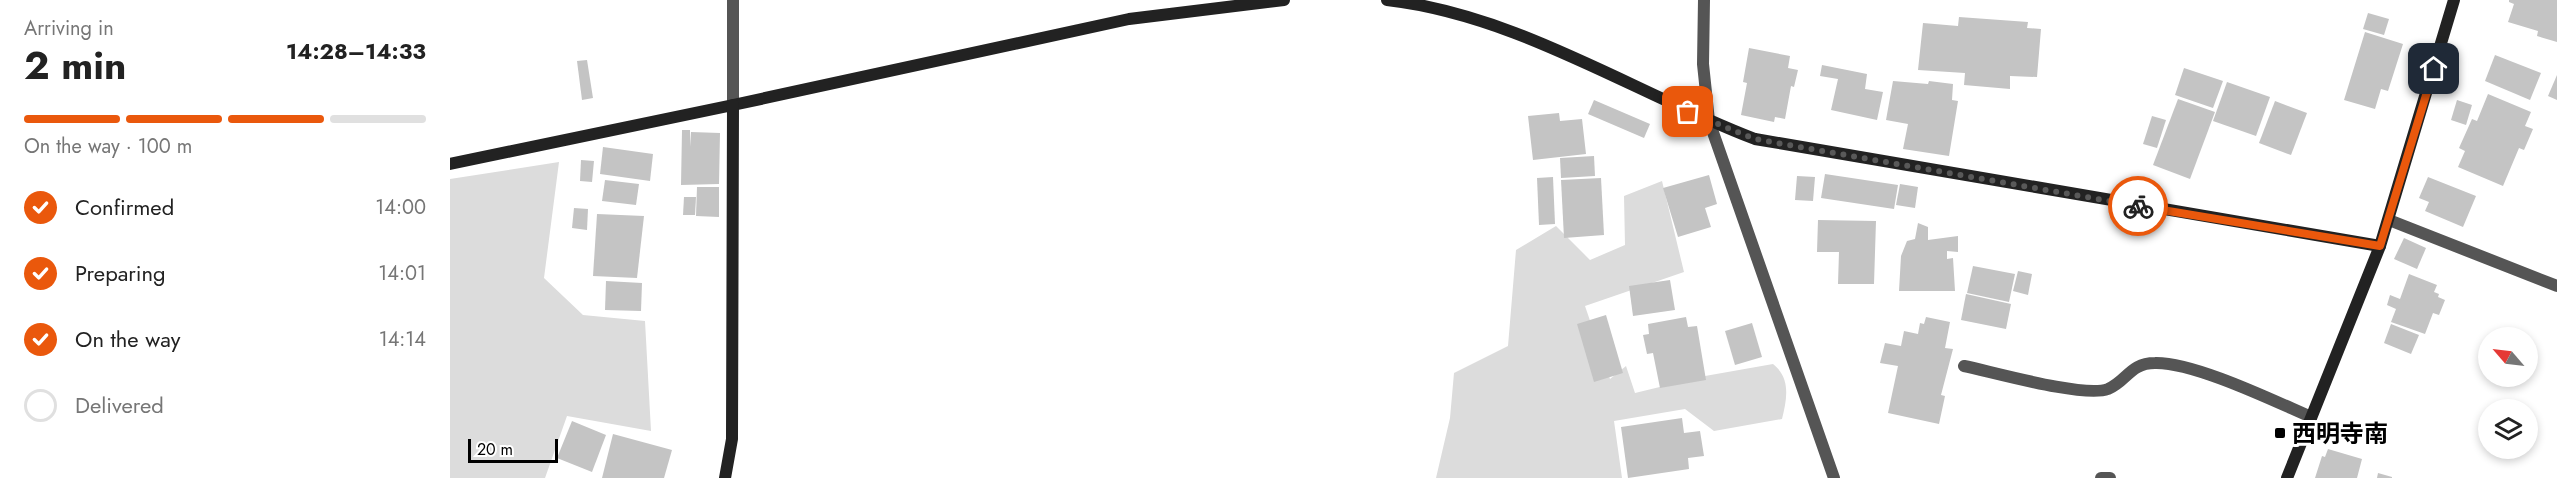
<!DOCTYPE html>
<html lang="en">
<head>
<meta charset="utf-8">
<style>
  :root { --surface:#fff; --page:#f2f2f2; --text:#222; --muted:#767676; --line:#e0e0e0; --accent:#ea580c }
  body { margin:0; font-family:Jost,"Noto Sans JP",sans-serif; background:var(--page); color:var(--text); height:100vh; display:flex; flex-direction:column; font-size:22px; white-space:nowrap }
  * { box-sizing:border-box; margin:0 }
  p { font-size:20px; color:var(--muted) }
  .icon { flex:none; width:33px; height:33px; fill:none; stroke:currentColor; stroke-width:2; stroke-linecap:round; stroke-linejoin:round }
  .map { position:relative; flex:1; overflow:hidden }
  .panel { display:flex; flex-direction:column; background:var(--surface); width:450px }
  .panel>* { flex:none }
  .needle { width:39px; rotate:298deg }
  .buttons { position:absolute; left:2028px; top:327px; display:grid; gap:12px }
  .buttons a { display:grid; place-items:center; width:60px; height:60px; border-radius:50%; background:var(--surface); box-shadow:0 3px 9px #0003; font-size:30px }
  .scale { position:absolute; left:18px; bottom:15px; width:90px; box-sizing:border-box; padding-left:6px; border:3px solid #000; border-top:0; font-size:16px; line-height:21px; white-space:nowrap; color:#000; -webkit-text-stroke:4px #fff; paint-order:stroke }
  .pin { position:absolute; display:grid; place-items:center; width:51px; height:51px; color:#fff; margin:-26px; border-radius:12px; box-shadow:0 3px 9px #0006 }
  .courier { position:absolute; display:grid; place-items:center; width:60px; height:60px; margin:-30px; border:4px solid #ea580c; border-radius:50%; background:#fff; color:#222; box-shadow:0 2px 8px #0007 }
  .overview em { font-style:normal; font-weight:700 }
  .overview div { display:flex; flex-direction:column-reverse }
  .overview { display:flex; align-items:center; justify-content:space-between; height:102px; padding:0 24px }
  h1 { font-size:39px; font-weight:700; line-height:45px }
  .bar { display:grid; grid-template-columns:repeat(4,1fr); gap:9px 6px; align-content:center; height:72px; padding:0 24px }
  .bar i { height:8px; border-radius:4px; background:var(--line) }
  .bar .selected { background:var(--accent) }
  .bar p { grid-column:span 4 }
  ol { padding:0 24px; list-style:none }
  li { display:flex; align-items:center; gap:18px; height:66px }
  li p { margin-inline-start:auto }
  li .icon { padding:6px; border-radius:50%; background:var(--accent); color:#fff; stroke-width:4 }
  li:last-child { color:var(--muted) }
  li i { width:33px; height:33px; border:3px solid var(--line); border-radius:50% }
  main { display:flex; flex:1; min-height:0 }
  .map>svg:first-child { display:block }
  .green { fill:#dcdcdc }
  .building { fill:#c4c4c4 }
  .lines { fill:none; stroke-linecap:round; stroke-linejoin:round }
  .lane { stroke:#555; stroke-width:12 }
  .street { stroke:#555; stroke-width:12 }
  .secondary { stroke:#222; stroke-width:12 }
  .done { stroke:#595959; stroke-width:6; stroke-dasharray:0 10.8 }
  .route { stroke:#ea580c; stroke-width:8 }
  .poi-dot { fill:#000; stroke:#fff; stroke-width:2 }
  .labels { text-anchor:middle; dominant-baseline:central; stroke-width:6; stroke-linejoin:round; paint-order:stroke }
  .poi-label { font-size:24px; font-weight:bold; fill:#000; stroke:#fff; text-anchor:start }
</style>
</head>
<body>
<main>
<section class="panel">
<div class="overview"><div><h1>2 min</h1><p>Arriving in</p></div><em>14:28–14:33</em></div>
<div class="bar"><i class="selected"></i><i class="selected"></i><i class="selected"></i><i></i><p>On the way · 100 m</p></div>
<ol>
<li><svg class="icon" aria-label="check" viewBox="0 0 24 24"><path d="M5 12l5 5 9-10"/></svg>Confirmed<p>14:00</p></li>
<li><svg class="icon" aria-label="check" viewBox="0 0 24 24"><path d="M5 12l5 5 9-10"/></svg>Preparing<p>14:01</p></li>
<li><svg class="icon" aria-label="check" viewBox="0 0 24 24"><path d="M5 12l5 5 9-10"/></svg>On the way<p>14:14</p></li>
<li><i></i>Delivered</li>
</ol>
</section>
<div class="map">
<svg width="2107" height="478" viewBox="0 0 2107 478">
  <rect width="100%" height="100%" fill="#fff"/>
  <g class="green">
    <polygon points="109,162 94,278 133,315 195,321 201,431 117,416 95,478 0,478 0,179"/>
    <path d="M1212,181L1234,272L1135,306L1160,379L1176,366L1185,393L1255,376L1323,364C1341,378 1337,399 1332,419L1264,431L1235,409L1164,421L1172,478H986L1000,418L1004,373L1058,346L1066,250L1106,226L1140,260L1175,245L1174,196Z"/>
  </g>
  <g class="building">
    <polygon points="2059,0 2107,0 2107,42 2087,36 2088,31 2058,22 2064,4 2059,2"/>
    <polygon points="1918,13 1939,19 1934,35 1913,29"/>
    <polygon points="1509,17 1578,22 1577,28 1591,29 1587,77 1560,76 1560,89 1514,85 1515,73 1468,70 1473,23 1508,26"/>
    <polygon points="1915,32 1953,44 1938,91 1931,89 1925,109 1894,100"/>
    <polygon points="1299,48 1340,56 1338,68 1348,70 1344,87 1341,86 1335,119 1325,117 1324,122 1291,115 1297,83 1293,82"/>
    <polygon points="2045,55 2091,73 2080,100 2035,81"/>
    <polygon points="137,60 143,98 132,100 127,61"/>
    <polygon points="1372,65 1417,74 1415,89 1433,92 1427,120 1381,110 1388,79 1370,76"/>
    <polygon points="1734,68 1773,81 1763,108 1725,95"/>
    <polygon points="2107,75 2107,100 2098,96"/>
    <polygon points="1443,81 1478,84 1479,81 1503,84 1502,100 1508,101 1499,156 1453,149 1458,124 1436,120"/>
    <polygon points="1777,82 1820,97 1806,136 1763,121"/>
    <polygon points="2038,94 2081,112 2075,126 2083,129 2074,150 2069,148 2053,186 2008,167 2015,151 2009,148 2022,119 2027,121"/>
    <polygon points="1728,99 1765,112 1740,179 1703,165"/>
    <polygon points="1144,100 1200,124 1194,138 1138,114"/>
    <polygon points="2007,100 2022,105 2016,125 2001,120"/>
    <polygon points="1825,101 1857,113 1841,155 1809,143"/>
    <polygon points="1109,113 1110,121 1132,119 1136,154 1083,160 1078,116"/>
    <polygon points="1702,116 1716,120 1707,148 1693,144"/>
    <polygon points="232,130 240,130 240,147 241,132 270,133 269,184 231,185"/>
    <polygon points="153,147 203,154 200,181 150,174"/>
    <polygon points="1144,156 1145,176 1111,178 1110,158"/>
    <polygon points="131,160 144,161 142,182 130,181"/>
    <polygon points="1375,174 1448,185 1444,209 1371,198"/>
    <polygon points="1259,175 1267,204 1255,208 1261,227 1228,237 1213,188"/>
    <polygon points="1347,176 1365,177 1363,201 1345,200"/>
    <polygon points="1103,177 1105,224 1089,225 1087,178"/>
    <polygon points="1978,177 2026,196 2013,227 1975,211 1979,202 1969,198"/>
    <polygon points="1151,178 1154,235 1114,238 1111,180"/>
    <polygon points="155,180 189,184 186,205 152,201"/>
    <polygon points="1450,184 1468,187 1465,208 1446,205"/>
    <polygon points="247,187 269,187 269,217 246,216"/>
    <polygon points="234,197 246,197 245,215 233,215"/>
    <polygon points="124,208 138,209 137,230 122,228"/>
    <polygon points="147,214 194,216 187,278 143,276"/>
    <polygon points="1368,220 1426,221 1424,284 1388,284 1389,252 1367,252"/>
    <polygon points="1468,223 1478,227 1478,240 1508,236 1508,252 1497,251 1497,259 1503,258 1505,291 1449,291 1451,256 1457,241 1465,239"/>
    <polygon points="1954,238 1976,248 1967,269 1944,259"/>
    <polygon points="1523,266 1565,274 1559,302 1517,293"/>
    <polygon points="1568,271 1582,274 1578,295 1563,291"/>
    <polygon points="1959,274 1987,285 1984,292 1989,294 1988,297 1995,300 1989,315 1983,313 1975,334 1941,322 1946,309 1937,305 1940,295 1950,299"/>
    <polygon points="1220,280 1225,310 1183,316 1179,286"/>
    <polygon points="156,281 192,283 191,311 155,310"/>
    <polygon points="1516,294 1561,304 1556,329 1511,320"/>
    <polygon points="1156,315 1173,373 1144,382 1127,324"/>
    <polygon points="1236,317 1238,327 1247,326 1256,380 1210,388 1203,353 1197,354 1193,335 1199,334 1198,324"/>
    <polygon points="1476,317 1500,322 1495,348 1503,349 1491,395 1495,396 1489,424 1438,413 1448,366 1430,363 1435,343 1451,346 1454,331 1468,334 1470,323 1474,324"/>
    <polygon points="1302,323 1312,357 1285,365 1275,331"/>
    <polygon points="1941,324 1969,335 1961,354 1934,343"/>
    <polygon points="1232,418 1234,433 1250,431 1254,456 1238,458 1239,469 1178,478 1171,427"/>
    <polygon points="122,421 156,435 142,472 107,458"/>
    <polygon points="163,434 222,450 214,478 152,478"/>
    <polygon points="2045,448 2070,448 2065,458"/>
    <polygon points="1878,449 1912,459 1907,478 1865,478 1872,456 1875,457"/>
    <polygon points="1928,473 1942,477 1942,478 1927,478"/>
  </g>
  <g class="lines">
    <g class="lane">
      <path d="M1514,366C1543,372 1634,398 1658,389C1677,381 1680,363 1705,363C1744,362 1824,401 1861,417"/>
      <polyline points="1651,478 1660,478"/>
    </g>
    <g class="street">
      <polyline points="1254,0 1253,64 1259,121 1384,478"/>
      <polyline points="283,105 283,0"/>
      <polyline points="1939,220 2107,286"/>
    </g>
    <g class="secondary">
      <path d="M937,0C1068,15 1184,93 1305,139L1930,246"/>
      <polyline points="0,164 283,105 679,19 834,0"/>
      <polyline points="275,478 282,439 283,105"/>
      <polyline points="1837,478 1930,246 2004,0"/>
    </g>
  </g>
  <g class="lines">
    <polyline class="done" points="1238,112 1305,139 1321,142 1688,206"/>
    <polyline class="route" points="1688,206 1930,246 1984,69"/>
  </g>
  <rect class="poi-dot" x="1824" y="427" width="12" height="12" rx="3"/>
  <g class="labels">
    <g class="poi-label">
      <text x="1842" y="433">西明寺南</text>
    </g>
  </g>
</svg>
<div class="buttons">
<a><svg class="needle" viewBox="-14 -14 28 28"><path d="M0-13l5 13h-10z" fill="#e53935"/><path d="M0 13l5-13h-10z" fill="#767676"/></svg></a>
<a><svg class="icon" aria-label="layers" viewBox="0 0 24 24"><path d="M12 4l9 5-9 5-9-5zM3 14l9 5 9-5"/></svg></a>
</div>
<div class="scale">20 m</div>
<div class="pin" style="left:1238px;top:112px;background:#ea580c"><svg class="icon" aria-label="bag" viewBox="0 0 24 24"><path d="M5 8h14l-1 12H6zM9 8a3 3 0 0 1 6 0"/></svg></div>
<div class="pin" style="left:1984px;top:69px;background:#1f2937"><svg class="icon" aria-label="home" viewBox="0 0 24 24"><path d="M3 11l9-7 9 7M6 9v11h12V9"/></svg></div>
<div class="courier" style="left:1688px;top:206px"><svg class="icon" aria-label="bike" viewBox="0 0 24 24"><circle cx="6" cy="16" r="4"/><circle cx="18" cy="16" r="4"/><path d="M6 16l4-8h5l3 8M10 8l3 8H6M13 5h3"/></svg></div>
</div>
</main>
</body>
</html>
